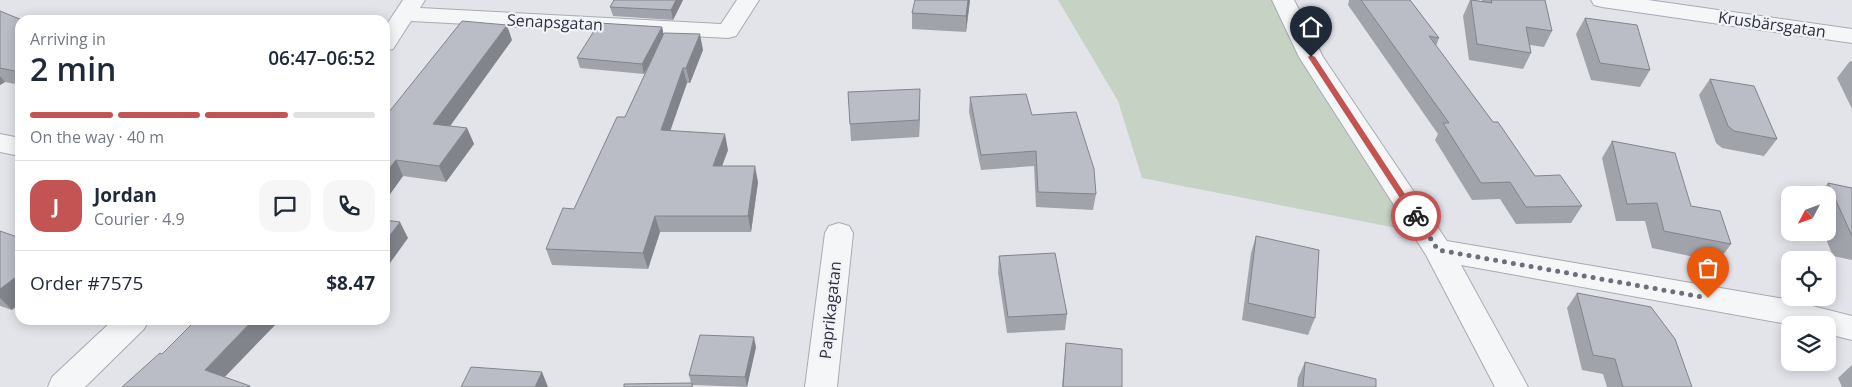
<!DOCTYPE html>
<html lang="en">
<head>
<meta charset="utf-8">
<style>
  :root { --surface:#fff; --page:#f6f6f7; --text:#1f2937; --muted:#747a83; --line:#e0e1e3; --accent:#c35453 }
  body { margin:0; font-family:"Open Sans",sans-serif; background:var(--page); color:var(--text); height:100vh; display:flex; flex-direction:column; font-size:19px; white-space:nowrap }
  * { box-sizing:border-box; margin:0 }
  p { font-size:16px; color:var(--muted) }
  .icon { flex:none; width:28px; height:28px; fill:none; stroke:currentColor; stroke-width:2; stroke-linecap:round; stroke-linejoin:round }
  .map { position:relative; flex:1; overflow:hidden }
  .details { position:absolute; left:15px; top:15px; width:375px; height:310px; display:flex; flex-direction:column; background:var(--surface); border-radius:15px; box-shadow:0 2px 12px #0003 }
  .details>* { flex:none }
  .needle { width:32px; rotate:229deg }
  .tools { position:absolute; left:1781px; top:186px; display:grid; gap:10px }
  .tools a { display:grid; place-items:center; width:55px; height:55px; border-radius:10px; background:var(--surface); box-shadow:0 2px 12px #0003; font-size:25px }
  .pin { position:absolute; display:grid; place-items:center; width:42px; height:42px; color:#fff; margin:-51px -21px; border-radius:50% 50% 50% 0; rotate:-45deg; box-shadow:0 0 5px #0007 }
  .pin .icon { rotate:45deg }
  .courier { position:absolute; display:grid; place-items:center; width:50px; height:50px; margin:-25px; border:4px solid #c35453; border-radius:50%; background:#fff; color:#222; box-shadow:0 1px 6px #0007 }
  .headline em { font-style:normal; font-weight:600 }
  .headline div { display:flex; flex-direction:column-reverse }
  .headline { display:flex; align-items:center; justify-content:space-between; height:85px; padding:0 15px }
  h1 { font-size:32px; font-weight:600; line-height:38px }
  .bar { display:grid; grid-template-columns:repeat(4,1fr); gap:8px 5px; align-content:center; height:60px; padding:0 15px }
  .bar i { height:6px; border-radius:4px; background:var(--line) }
  .bar .selected { background:var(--accent) }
  .bar p { grid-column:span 4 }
  .line { display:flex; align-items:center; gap:12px; padding:0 15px; border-top:1px solid var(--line) }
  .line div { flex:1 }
  .round { display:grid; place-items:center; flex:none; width:52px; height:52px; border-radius:15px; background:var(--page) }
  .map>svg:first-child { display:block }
  .green { fill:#c6d3c4 }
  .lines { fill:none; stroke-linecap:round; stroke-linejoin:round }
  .street-casing { stroke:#a8aab4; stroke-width:2 }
  .street { fill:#f5f6f8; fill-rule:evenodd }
  .wall { fill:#a0a3aa }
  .shaded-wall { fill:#82848b }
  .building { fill:#babdc6; stroke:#82848b }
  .route { fill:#c35453 }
  .done { stroke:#6c6f7c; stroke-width:5; stroke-dasharray:0 9 }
  .labels { text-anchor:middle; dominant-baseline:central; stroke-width:4.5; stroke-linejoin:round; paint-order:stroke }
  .street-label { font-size:16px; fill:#2c3040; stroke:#f2f3f7 }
</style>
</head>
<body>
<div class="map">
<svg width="1852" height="387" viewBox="0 0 1852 387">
  <rect width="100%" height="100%" fill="#e3e4ea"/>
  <polygon class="green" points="1058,0 1283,0 1427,234 1142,178 1118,101"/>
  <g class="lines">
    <defs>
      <g id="street">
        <polygon points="403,0 425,0 420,8 721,24 737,0 759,0 736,36 728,38 411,21 393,49 385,51 385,27"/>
        <polygon points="1272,0 1294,0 1323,57 1447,241 1785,299 1852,316 1852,340 1828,334 1828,325 1793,325 1461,265 1528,387 1495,387 1426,255 1299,57"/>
        <polygon points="1591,0 1648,0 1852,29 1852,43 1602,7 1594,5"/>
        <polygon points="0,134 20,138 20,156 0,152"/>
        <polygon points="839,223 849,226 853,233 837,387 805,387 825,233 829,226"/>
        <polygon points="113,320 149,320 144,329 85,387 48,387 52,377"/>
      </g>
    </defs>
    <use href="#street" class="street-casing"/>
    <use href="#street" class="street"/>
  </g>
  <g class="wall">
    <polygon points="614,0 683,0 673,20 613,16 610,7"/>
    <polygon points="970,0 966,32 912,29 912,13"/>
    <polygon points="1349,0 1410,0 1439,38 1436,46 1493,122 1535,176 1582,206 1571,223 1516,224 1500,199 1472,200 1435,140 1438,134 1348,5"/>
    <polygon points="1470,0 1482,1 1482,0 1545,0 1552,31 1544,47 1530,45 1531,53 1523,69 1469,60 1463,16"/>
    <polygon points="0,11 20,20 20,85 5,82 0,85"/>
    <polygon points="1585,18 1650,70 1640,87 1591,80 1576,34"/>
    <polygon points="662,27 663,33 703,50 690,83 687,83 670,130 728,150 722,166 758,182 751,232 660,232 648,269 552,265 546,249 574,209 625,117 651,61 644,74 580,68 577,58"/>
    <polygon points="512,40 450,126 467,128 474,144 446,182 403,176 385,201 385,117"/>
    <polygon points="1850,61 1852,62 1852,109 1837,78"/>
    <polygon points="1710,79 1777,139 1764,156 1722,148 1716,143 1699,95"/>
    <polygon points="848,92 920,106 919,137 851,141"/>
    <polygon points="970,97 1032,115 1096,194 1093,210 1036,207 1034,166 981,170 969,112"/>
    <polygon points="1612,141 1691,206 1731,244 1718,262 1652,248 1645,221 1616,221 1602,158"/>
    <polygon points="1828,183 1852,188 1852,260 1833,256 1823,232 1828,232 1828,195 1818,195"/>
    <polygon points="0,231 12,310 0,306"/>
    <polygon points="1256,236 1315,318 1308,335 1242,320 1251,253"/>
    <polygon points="999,256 1067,314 1065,330 1007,333 998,273"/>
    <polygon points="1577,293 1692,387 1607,387 1603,374 1582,370 1567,308"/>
    <polygon points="1066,343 1122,387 1062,387 1065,353"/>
    <polygon points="756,347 747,387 693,385 693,387 624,387 691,383 689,375"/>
    <polygon points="1305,362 1376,387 1297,387 1298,378"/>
    <polygon points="1852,365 1852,387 1842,387 1838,378"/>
  </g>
  <g class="shaded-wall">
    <polygon points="676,0 683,0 673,20 671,10"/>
    <polygon points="968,0 970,0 966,32 966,16"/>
    <polygon points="507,25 512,40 440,140 433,124"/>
    <polygon points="662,27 664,36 644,74 642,64"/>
    <polygon points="700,34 703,50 690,83 686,68"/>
    <polygon points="683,68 687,83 665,146 661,130"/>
    <polygon points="0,76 5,82 0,85"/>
    <polygon points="920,89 920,106 919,137 919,120"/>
    <polygon points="467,128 474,144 446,182 439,166"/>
    <polygon points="725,134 728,150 716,182 713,166"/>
    <polygon points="396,160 403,176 385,201 385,174"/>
    <polygon points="755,166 758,182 751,232 748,216"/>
    <polygon points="655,216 660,232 648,269 643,253"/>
    <polygon points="400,222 408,238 385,270 385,242"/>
    <polygon points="20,274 20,303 12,310 0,298 0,289"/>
    <polygon points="253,320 280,320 217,385 205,370"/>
    <polygon points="754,337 756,347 747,387 745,377"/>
    <polygon points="542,372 548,387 535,387"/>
  </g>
  <g class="building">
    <polygon points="614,0 676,0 671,10 610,7"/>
    <polygon points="915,0 968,0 966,16 912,13"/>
    <polygon points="1361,0 1410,0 1439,38 1429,36 1493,122 1498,122 1535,176 1560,175 1582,206 1526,207 1510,182 1481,183 1443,123 1449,123"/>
    <polygon points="1471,0 1492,3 1491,0 1545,0 1552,31 1526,27 1531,53 1477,44"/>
    <polygon points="0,11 22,20 20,20 20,72 0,68"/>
    <polygon points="1585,18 1637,25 1650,70 1600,63"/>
    <polygon points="462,21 507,25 433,124 467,128 439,166 396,160 385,174 385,117"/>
    <polygon points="599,23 662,27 642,64 577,58"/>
    <polygon points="664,33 700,34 686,68 683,68 661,130 725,134 713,166 755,166 748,216 655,216 643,253 546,249 563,208 574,209 617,117 625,117"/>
    <polygon points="1710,79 1754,86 1777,139 1734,131 1728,126"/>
    <polygon points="920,89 919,120 850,124 848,92"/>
    <polygon points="1026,94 1032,115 1076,112 1094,169 1096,194 1038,192 1036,151 981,155 970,97"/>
    <polygon points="1612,141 1675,153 1691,206 1720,211 1731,244 1664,231 1657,203 1627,204"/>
    <polygon points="1828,183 1852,188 1852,236"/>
    <polygon points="385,220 400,222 385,242"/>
    <polygon points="0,231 20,238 20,274 0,289"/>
    <polygon points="1256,236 1319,250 1315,318 1248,303"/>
    <polygon points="1055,253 1067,314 1008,317 999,256"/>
    <polygon points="1577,293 1651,307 1675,339 1692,387 1623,387 1615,359 1593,355"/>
    <polygon points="196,320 253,320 205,370 250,386 249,387 122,387 160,353 162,354"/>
    <polygon points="700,335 754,337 745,377 689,375"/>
    <polygon points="1066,343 1122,349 1122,387 1063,387"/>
    <polygon points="1305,362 1376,379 1376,387 1303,387"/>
    <polygon points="471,367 542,372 535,387 461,387"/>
    <polygon points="692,383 692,387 624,387 624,384"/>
  </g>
  <polygon class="route" points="1311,55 1315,57 1418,214 1418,218 1413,218 1308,57"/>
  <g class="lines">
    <polyline class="done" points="1416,216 1438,250 1708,298"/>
  </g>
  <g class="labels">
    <g class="street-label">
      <text transform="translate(555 22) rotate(3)">Senapsgatan</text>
      <text transform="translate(1772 24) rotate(8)">Krusbärsgatan</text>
      <text transform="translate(830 310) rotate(-84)">Paprikagatan</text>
    </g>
  </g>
</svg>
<div class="tools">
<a><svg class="needle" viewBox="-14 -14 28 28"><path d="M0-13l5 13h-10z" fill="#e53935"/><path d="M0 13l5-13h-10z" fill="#747a83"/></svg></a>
<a><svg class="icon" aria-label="locate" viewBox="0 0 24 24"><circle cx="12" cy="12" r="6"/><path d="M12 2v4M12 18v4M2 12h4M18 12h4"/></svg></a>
<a><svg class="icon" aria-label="layers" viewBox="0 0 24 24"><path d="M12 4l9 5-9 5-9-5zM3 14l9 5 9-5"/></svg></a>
</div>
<div class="pin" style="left:1708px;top:298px;background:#ea580c"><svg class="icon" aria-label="bag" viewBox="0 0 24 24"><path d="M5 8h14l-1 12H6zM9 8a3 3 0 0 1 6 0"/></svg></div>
<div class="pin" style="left:1311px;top:57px;background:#1f2937"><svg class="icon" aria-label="home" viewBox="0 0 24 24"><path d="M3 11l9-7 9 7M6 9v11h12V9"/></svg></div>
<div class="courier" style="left:1416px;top:216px"><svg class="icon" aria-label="bike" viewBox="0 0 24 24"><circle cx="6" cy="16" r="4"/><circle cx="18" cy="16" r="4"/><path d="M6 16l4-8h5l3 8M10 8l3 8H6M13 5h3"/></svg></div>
<section class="details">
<div class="headline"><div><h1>2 min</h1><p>Arriving in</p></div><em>06:47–06:52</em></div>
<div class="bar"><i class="selected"></i><i class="selected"></i><i class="selected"></i><i></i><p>On the way · 40 m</p></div>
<div class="line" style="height:90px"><b class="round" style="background:var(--accent);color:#fff">J</b><div><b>Jordan</b><p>Courier · 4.9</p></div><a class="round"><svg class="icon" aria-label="chat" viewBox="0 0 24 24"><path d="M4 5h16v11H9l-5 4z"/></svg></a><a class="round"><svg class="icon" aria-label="phone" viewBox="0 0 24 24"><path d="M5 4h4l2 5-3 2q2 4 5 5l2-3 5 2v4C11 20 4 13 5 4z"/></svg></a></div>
<div class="line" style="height:65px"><div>Order #7575</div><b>$8.47</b></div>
</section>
</div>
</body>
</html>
